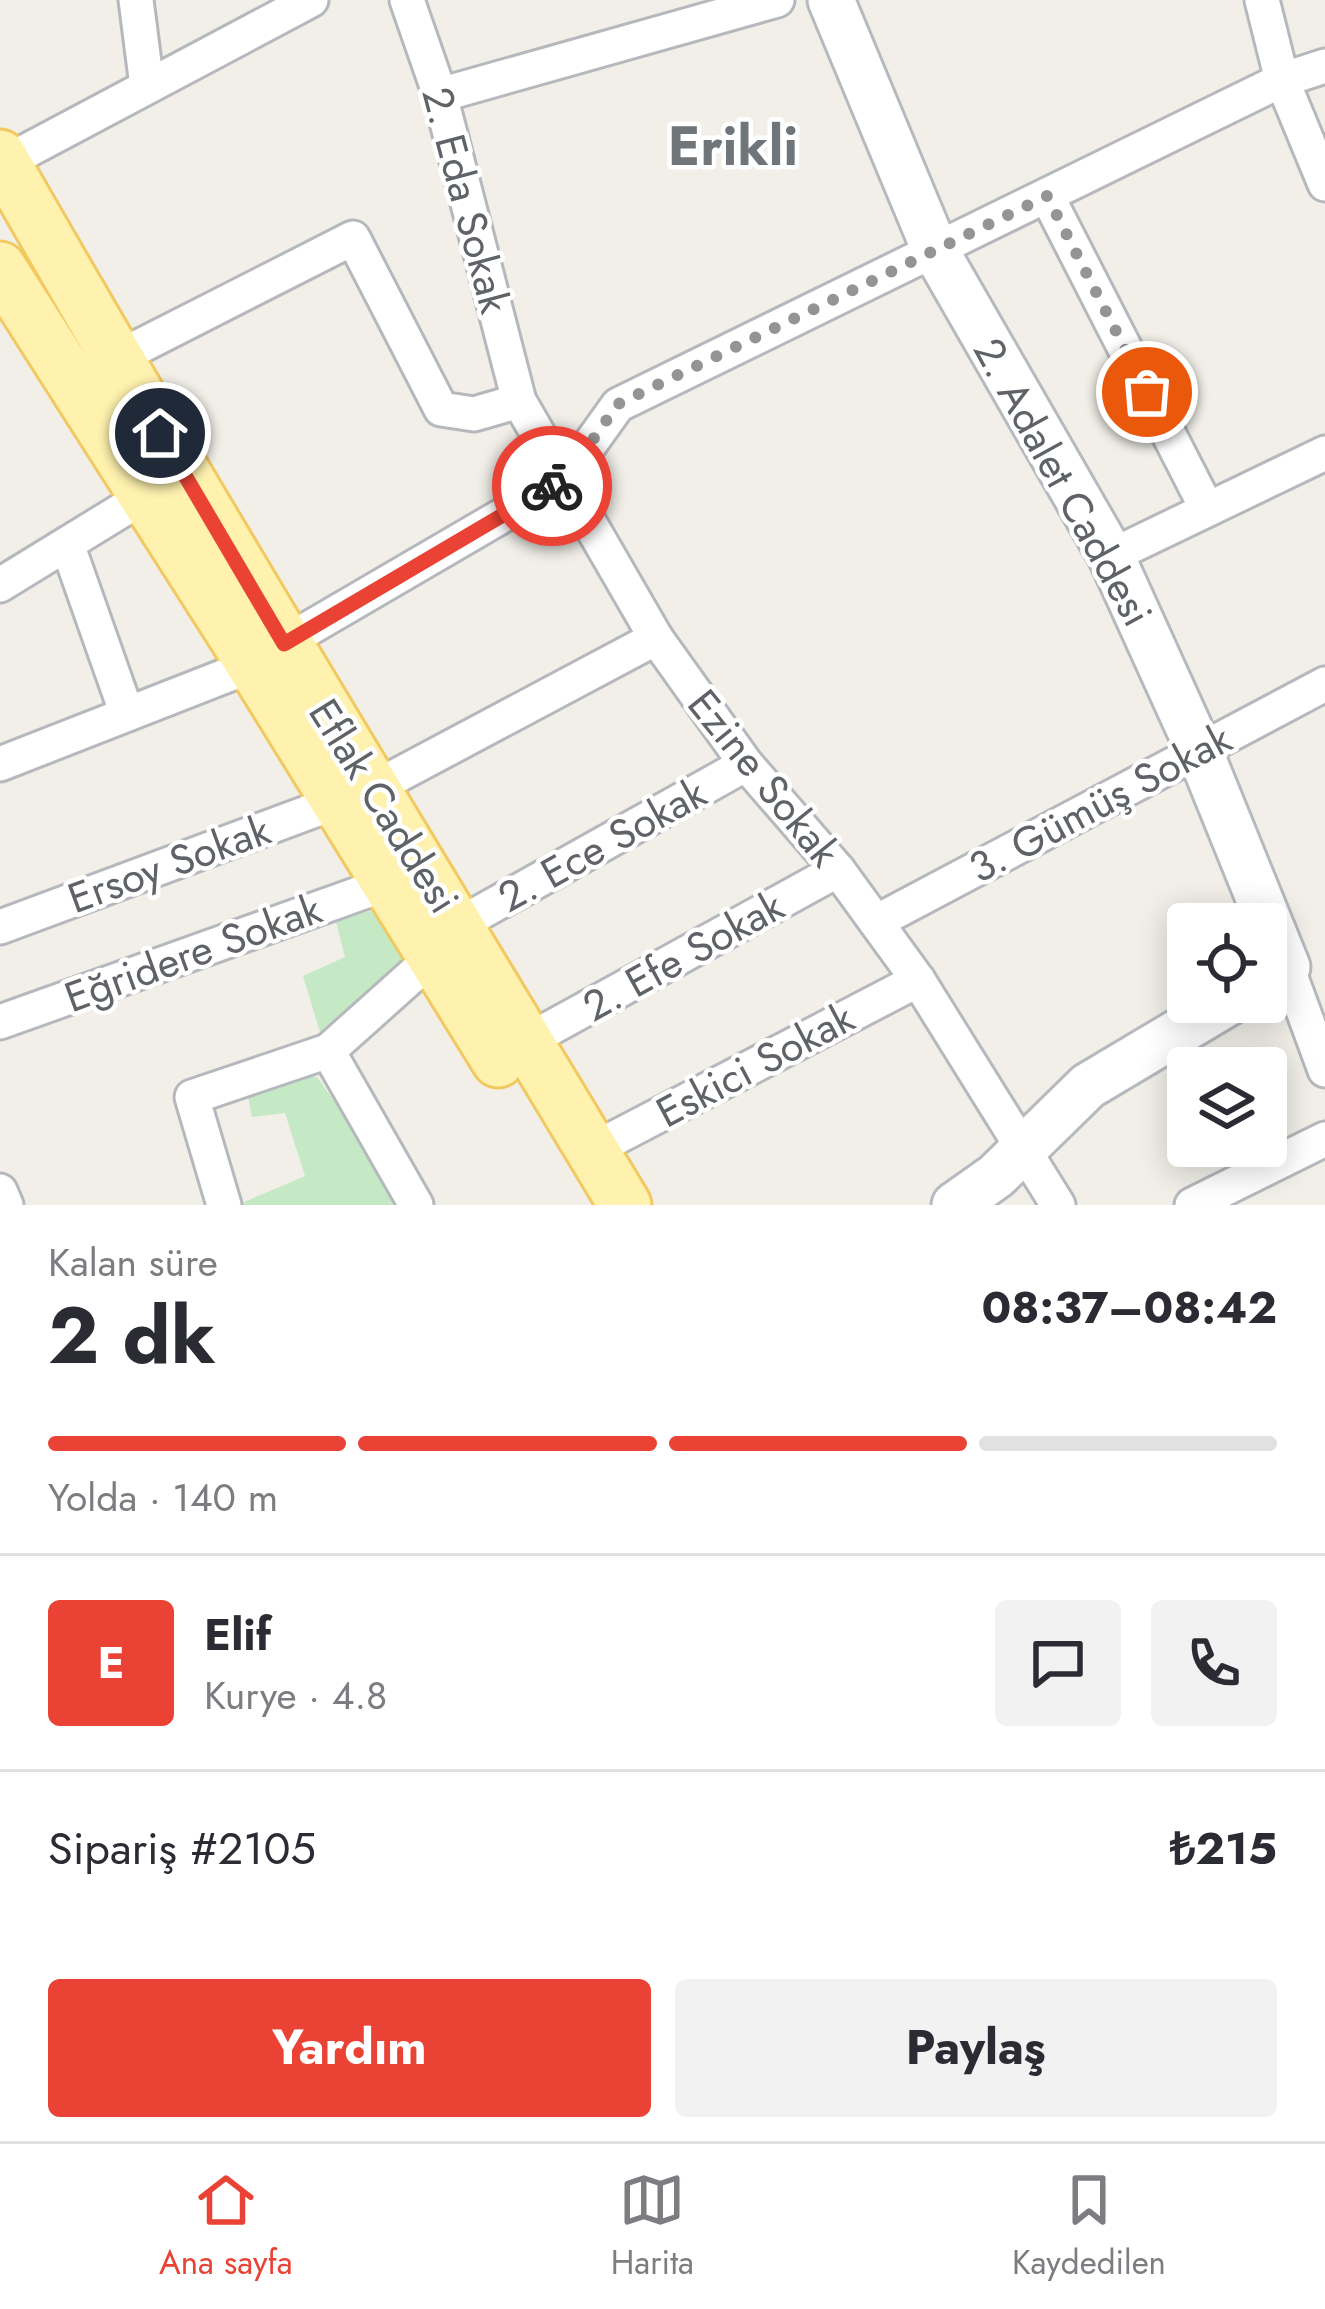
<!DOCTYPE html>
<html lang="tr">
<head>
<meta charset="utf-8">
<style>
  :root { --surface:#fff; --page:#f2f2f3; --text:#2b2b33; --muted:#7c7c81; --line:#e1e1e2; --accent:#ea4335 }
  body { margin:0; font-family:Jost,sans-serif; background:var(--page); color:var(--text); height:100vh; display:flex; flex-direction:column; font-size:45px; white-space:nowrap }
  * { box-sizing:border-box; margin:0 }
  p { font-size:39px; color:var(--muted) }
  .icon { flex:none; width:66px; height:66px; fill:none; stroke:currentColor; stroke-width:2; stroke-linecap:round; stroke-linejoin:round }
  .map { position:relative; height:1205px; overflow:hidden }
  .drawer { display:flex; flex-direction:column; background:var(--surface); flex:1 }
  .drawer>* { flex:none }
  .buttons { position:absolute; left:1167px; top:903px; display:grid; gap:24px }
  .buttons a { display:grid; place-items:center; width:120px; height:120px; border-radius:12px; background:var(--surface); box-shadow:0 6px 30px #0003; font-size:60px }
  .pin { position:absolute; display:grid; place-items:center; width:102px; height:102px; color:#fff; margin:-51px; border:6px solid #fff; border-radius:50%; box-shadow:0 3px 12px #0007 }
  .courier { position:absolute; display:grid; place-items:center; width:120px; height:120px; margin:-60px; border:9px solid #ea4335; border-radius:50%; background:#fff; color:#222; box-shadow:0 3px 15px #0007 }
  .overview em { font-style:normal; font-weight:700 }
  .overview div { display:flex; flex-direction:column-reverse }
  .overview { display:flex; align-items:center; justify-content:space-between; height:204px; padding:0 48px }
  h1 { font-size:78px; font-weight:700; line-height:90px }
  .bar { display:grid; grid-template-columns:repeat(4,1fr); gap:18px 12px; align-content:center; height:144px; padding:0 48px }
  .bar i { height:15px; border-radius:9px; background:var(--line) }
  .bar .current { background:var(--accent) }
  .bar p { grid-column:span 4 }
  .line { display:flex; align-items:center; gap:30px; padding:0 48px; border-top:3px solid var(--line) }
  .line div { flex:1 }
  .round { display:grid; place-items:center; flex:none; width:126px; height:126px; border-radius:12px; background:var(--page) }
  .cta { display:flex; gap:24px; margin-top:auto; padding:24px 48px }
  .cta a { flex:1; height:138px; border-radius:12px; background:var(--accent); color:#fff; font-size:48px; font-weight:700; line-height:138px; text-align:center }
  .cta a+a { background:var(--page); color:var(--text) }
  .menu { display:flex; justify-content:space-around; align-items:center; height:168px; border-top:3px solid var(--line); background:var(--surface); font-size:33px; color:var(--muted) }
  .menu a { display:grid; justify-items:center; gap:6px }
  .menu .current { color:var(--accent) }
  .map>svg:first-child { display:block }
  .green { fill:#c5e8c5 }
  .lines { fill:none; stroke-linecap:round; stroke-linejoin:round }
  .minor-casing { stroke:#b5b8bc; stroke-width:39 }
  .secondary-casing { stroke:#b6babf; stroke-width:51 }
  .primary-casing { stroke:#f2c960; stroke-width:57 }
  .minor { stroke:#fff; stroke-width:33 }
  .secondary { stroke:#fff; stroke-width:45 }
  .primary { stroke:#fff2af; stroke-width:51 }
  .done { stroke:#929495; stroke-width:12; stroke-dasharray:0 21.6 }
  .route { stroke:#ea4335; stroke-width:15 }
  .labels { text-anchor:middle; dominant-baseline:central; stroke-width:9; stroke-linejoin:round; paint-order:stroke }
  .street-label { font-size:42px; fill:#5f6368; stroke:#fff }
  .district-label { font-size:54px; font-weight:bold; fill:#70757a; stroke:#fff }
</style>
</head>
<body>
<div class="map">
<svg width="1325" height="1205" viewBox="0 0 1325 1205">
  <rect width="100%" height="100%" fill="#f1efe8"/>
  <g class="green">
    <polygon points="379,908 410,954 320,1032 303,976 345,957 336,922"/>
    <polygon points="298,1076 317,1077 357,1133 396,1205 237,1205 305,1176 285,1113 252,1117 246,1087"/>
  </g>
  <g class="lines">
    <defs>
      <g id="minor">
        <polyline points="136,0 147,86"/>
        <polyline points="407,0 440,95 519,401 656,638 746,764 838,870 918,980 1058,1205"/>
        <polyline points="1262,0 1282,80 1325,184"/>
        <polyline points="440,95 777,0"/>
        <polyline points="4,163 311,0"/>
        <polyline points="1047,196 1207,509"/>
        <polyline points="117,358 353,238 441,409 474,414 519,401"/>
        <polyline points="67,544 127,714"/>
        <polyline points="1111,556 1325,453"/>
        <polyline points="0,585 145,496"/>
        <polyline points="284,643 565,479 618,405 1282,80 1325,66"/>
        <polyline points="0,764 253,665"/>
        <polyline points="374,788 656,638"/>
        <polyline points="876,922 1325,684"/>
        <polyline points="458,925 746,764"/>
        <polyline points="0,927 339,801"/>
        <polyline points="1287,967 1325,1070"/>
        <polyline points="0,1022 386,884"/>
        <polyline points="527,1041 838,870"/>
        <polyline points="328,1051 416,1205"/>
        <polyline points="592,1150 918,980"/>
        <polyline points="0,1191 6,1205"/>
        <polyline points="224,1205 192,1097 328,1051 433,957"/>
        <polyline points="1192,1205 1325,1139"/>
      </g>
      <g id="secondary">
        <polyline points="831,0 935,250 1111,556 1199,750 1287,967"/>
        <polyline points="955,1205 996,1176 1088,1086 1229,1002"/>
      </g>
      <g id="primary">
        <path d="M0,156C202,510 415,856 625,1205"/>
        <polyline points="0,268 253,665 498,1061"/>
      </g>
    </defs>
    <use href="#minor" class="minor-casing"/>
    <use href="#secondary" class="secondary-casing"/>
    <use href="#primary" class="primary-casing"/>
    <use href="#minor" class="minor"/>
    <use href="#secondary" class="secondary"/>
    <use href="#primary" class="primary"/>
  </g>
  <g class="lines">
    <polyline class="done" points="552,486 565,479 618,404 1047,196 1147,392"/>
    <polyline class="route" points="160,433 284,644 552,486"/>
  </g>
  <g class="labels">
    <g class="street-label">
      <text transform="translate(466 200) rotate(75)">2. Eda Sokak</text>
      <text transform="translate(1063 482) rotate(61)">2. Adalet Caddesi</text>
      <text transform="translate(764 778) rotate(51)">Ezine Sokak</text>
      <text transform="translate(1100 803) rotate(-28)">3. Gümüş Sokak</text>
      <text transform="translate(384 806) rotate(58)">Eflak Caddesi</text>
      <text transform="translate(602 845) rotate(-29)">2. Ece Sokak</text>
      <text transform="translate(169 864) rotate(-20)">Ersoy Sokak</text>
      <text transform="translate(193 953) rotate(-20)">Eğridere Sokak</text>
      <text transform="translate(683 956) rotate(-29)">2. Efe Sokak</text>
      <text transform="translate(755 1065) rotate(-28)">Eskici Sokak</text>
    </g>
    <g class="district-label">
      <text x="733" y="146">Erikli</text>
    </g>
  </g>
</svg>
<div class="buttons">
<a><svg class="icon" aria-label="locate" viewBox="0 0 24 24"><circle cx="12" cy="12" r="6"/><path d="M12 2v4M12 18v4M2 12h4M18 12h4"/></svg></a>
<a><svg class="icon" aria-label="layers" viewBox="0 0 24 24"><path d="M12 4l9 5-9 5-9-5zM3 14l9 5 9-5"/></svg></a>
</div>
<div class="pin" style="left:1147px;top:392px;background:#ea580c"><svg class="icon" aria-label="bag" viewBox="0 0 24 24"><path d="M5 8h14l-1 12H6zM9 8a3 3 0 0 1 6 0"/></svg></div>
<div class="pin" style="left:160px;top:433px;background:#1f2937"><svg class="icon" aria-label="home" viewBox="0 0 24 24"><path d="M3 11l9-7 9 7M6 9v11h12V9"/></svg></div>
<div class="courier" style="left:552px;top:486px"><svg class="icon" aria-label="bike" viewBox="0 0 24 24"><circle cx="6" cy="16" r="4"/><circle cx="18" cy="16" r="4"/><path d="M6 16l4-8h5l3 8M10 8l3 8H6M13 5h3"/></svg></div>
</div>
<section class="drawer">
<div class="overview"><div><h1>2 dk</h1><p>Kalan süre</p></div><em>08:37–08:42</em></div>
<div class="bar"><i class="current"></i><i class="current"></i><i class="current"></i><i></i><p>Yolda · 140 m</p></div>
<div class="line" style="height:216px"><b class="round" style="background:var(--accent);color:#fff">E</b><div><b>Elif</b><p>Kurye · 4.8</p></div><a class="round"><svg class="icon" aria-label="chat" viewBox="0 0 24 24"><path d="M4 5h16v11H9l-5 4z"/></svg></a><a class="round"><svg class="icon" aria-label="phone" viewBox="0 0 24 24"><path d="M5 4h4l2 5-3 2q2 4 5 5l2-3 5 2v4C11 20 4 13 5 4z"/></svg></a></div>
<div class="line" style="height:156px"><div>Sipariş #2105</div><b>₺215</b></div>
<div class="cta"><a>Yardım</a><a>Paylaş</a></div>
</section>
<nav class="menu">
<a class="current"><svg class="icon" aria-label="home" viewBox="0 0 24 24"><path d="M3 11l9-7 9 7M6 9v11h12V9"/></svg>Ana sayfa</a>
<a><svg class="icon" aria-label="map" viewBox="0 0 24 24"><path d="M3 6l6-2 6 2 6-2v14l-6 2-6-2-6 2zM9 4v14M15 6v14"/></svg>Harita</a>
<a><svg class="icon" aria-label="saved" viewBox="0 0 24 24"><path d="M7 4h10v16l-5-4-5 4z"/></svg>Kaydedilen</a>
</nav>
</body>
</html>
